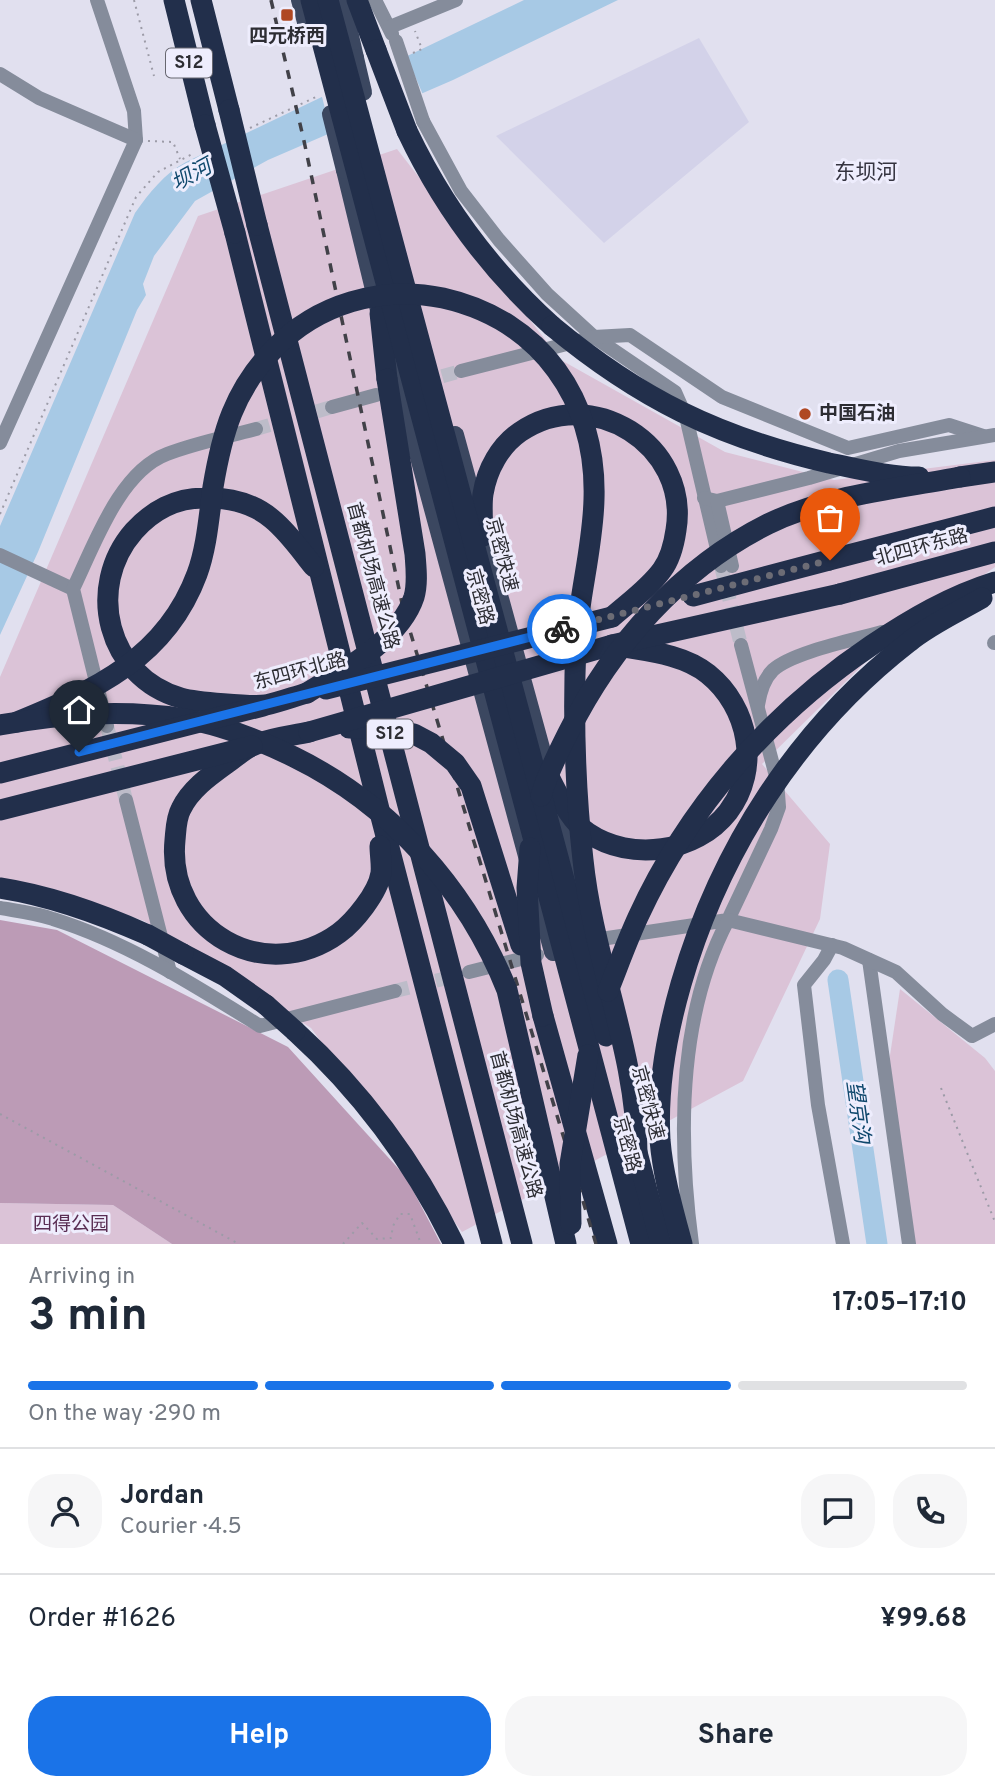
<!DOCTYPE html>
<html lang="en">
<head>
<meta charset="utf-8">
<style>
  :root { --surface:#fff; --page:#f6f6f7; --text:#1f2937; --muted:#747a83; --line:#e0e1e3; --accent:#1a73e8 }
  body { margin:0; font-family:Overpass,"Noto Sans SC",sans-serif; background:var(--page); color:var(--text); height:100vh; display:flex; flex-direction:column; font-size:26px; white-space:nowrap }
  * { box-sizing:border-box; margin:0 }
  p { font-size:23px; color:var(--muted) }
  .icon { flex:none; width:38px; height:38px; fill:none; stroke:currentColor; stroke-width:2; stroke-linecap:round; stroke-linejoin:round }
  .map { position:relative; height:1244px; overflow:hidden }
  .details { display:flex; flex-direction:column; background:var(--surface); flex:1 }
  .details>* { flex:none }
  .pin { position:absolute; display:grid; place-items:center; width:60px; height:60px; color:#fff; margin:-72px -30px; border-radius:50% 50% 50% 0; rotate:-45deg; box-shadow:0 0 7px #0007 }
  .pin .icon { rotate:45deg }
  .courier { position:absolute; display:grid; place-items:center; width:70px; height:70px; margin:-35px; border:5px solid #1a73e8; border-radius:50%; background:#fff; color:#222; box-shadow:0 2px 9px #0007 }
  .overview em { font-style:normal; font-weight:700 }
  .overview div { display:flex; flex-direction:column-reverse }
  .overview { display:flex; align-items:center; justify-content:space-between; height:119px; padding:0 28px }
  h1 { font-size:46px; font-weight:700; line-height:52px }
  .bar { display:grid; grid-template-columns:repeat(4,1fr); gap:10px 7px; align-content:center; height:84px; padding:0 28px }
  .bar i { height:9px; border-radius:5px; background:var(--line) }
  .bar .active { background:var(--accent) }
  .bar p { grid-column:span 4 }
  .line { display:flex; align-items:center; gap:18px; padding:0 28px; border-top:2px solid var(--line) }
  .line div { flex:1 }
  .round { display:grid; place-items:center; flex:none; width:74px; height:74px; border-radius:28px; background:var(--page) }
  .cta { display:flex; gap:14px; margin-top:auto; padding:14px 28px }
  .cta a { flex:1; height:80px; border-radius:28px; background:var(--accent); color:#fff; font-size:28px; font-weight:700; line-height:80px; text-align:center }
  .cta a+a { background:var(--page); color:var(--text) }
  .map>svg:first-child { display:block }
  .built { fill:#d3d2e9 }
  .green { fill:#dbc3d7 }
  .forest { fill:#bc9bb6 }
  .water { fill:#a7c9e5 }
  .pier { fill:#e1e0ef }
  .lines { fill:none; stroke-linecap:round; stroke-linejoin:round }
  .river { stroke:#a7c9e5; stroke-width:21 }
  .minor-tunnel { stroke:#bdbcc9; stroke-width:14; stroke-dasharray:14 7; stroke-linecap:butt }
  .path { stroke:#9c9ba7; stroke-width:2; stroke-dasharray:2 5; stroke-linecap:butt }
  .minor { stroke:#858c9b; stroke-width:14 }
  .major { stroke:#3b4760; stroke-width:18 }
  .highway { stroke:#222f4b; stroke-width:21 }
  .rail { stroke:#414148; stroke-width:3.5; stroke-dasharray:9 9; stroke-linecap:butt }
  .minor-bridge { stroke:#858c9b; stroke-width:14 }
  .major-bridge { stroke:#3b4760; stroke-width:18 }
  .highway-bridge { stroke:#222f4b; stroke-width:21 }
  .done { stroke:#6c6c75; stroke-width:7; stroke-dasharray:0 12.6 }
  .route { stroke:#1a73e8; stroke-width:9 }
  .poi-dot { fill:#af4823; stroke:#eeedfd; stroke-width:2.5 }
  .labels { text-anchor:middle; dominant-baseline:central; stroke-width:6; stroke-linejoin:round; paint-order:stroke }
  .shield { fill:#eeedfd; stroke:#676770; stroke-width:2 }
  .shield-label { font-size:18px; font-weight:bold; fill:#2d2d33 }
  .poi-label { font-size:19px; font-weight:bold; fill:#2d2d33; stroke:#eeedfd }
  .street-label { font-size:19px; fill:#2d2d33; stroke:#eeedfd }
  .park-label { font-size:19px; fill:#5a2e54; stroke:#eeedfd }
  .neighbourhood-label { font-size:21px; fill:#353440; stroke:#eeedfd }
  .water-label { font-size:21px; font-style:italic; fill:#0f486d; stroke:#eeedfd }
</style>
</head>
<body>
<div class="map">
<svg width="995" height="1244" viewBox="0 0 995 1244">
  <rect width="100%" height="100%" fill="#e1e0ef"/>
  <polygon class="built" points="699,38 749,122 604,243 496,136"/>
  <g class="green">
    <polygon points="397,149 561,360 725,452 834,480 995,460 995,567 876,652 762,764 830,844 820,919 743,1081 462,1232 311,1028 144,921 50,888 0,879 0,677 198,216"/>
    <polygon points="900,989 985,1058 995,1071 995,1244 914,1244 886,1082"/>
    <polygon points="0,1203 113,1205 172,1244 0,1244"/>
  </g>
  <polygon class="forest" points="0,920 57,930 288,1047 406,1177 441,1244 172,1244 113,1205 0,1203"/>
  <path class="water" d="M524,0H618L453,80L268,160L195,201L154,256L143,284L146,295L137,310L38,552L0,635V526L135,213C150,192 164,174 186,162Z"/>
  <polygon class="pier" points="405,53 424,97 332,136 321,93"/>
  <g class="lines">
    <polyline class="river" points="838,980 877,1244"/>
    <g class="minor-tunnel">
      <polyline points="422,382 461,371"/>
      <polyline points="256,429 332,407"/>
      <polyline points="721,566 741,645"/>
      <polyline points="107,726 126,800"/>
      <polyline points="395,991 459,975"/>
    </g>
    <g class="path">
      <polyline points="134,0 154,76"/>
      <polyline points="413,53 422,49 415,31"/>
      <polyline points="250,128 318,96"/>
      <polyline points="148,141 173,142 180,159"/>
      <polyline points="0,514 136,197 158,172 194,153"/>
      <polyline points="941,1088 995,1222"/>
      <polyline points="0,1114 239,1244"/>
      <polyline points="343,1244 362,1223 377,1239 391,1238 393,1226 400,1214 410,1214 421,1244"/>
    </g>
    <g class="minor">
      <polyline points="97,0 134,111 136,140"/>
      <polyline points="375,0 392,34"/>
      <polyline points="390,27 456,0"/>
      <polyline points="0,74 39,98 136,140 0,443"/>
      <polyline points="423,121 461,191 499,240 547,294 594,337 675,392 686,417 721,566"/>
      <polyline points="461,371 594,337 630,335 722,397 848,448 949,425 983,436"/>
      <polyline points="332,407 376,395"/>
      <polyline points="704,498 717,501 809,478 899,451 995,435"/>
      <polyline points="717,501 732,566"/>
      <polyline points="0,555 73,589"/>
      <polyline points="994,643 995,642"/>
      <path d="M758,705C760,692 764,679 773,670C793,652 854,640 882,632"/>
      <path d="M107,726L73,589C94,546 119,472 167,454C195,443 226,437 256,429"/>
      <polyline points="126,800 170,972"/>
      <path d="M0,908C17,911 36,913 53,919C127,942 194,985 260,1026L395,991"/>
      <polyline points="601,939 728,920 771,829 779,807 777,780 741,645"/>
      <polyline points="832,945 824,960 804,985 818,1105 843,1244"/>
      <polyline points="869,960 909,1244"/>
      <polyline points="469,972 537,955"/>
      <path d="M692,1244C678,1138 677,1017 728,920L843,948L896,972L942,1014L972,1036L995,1024"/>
    </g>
    <g class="major">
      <polyline points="300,0 310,37"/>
      <polyline points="342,0 355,58"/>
      <polyline points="345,170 379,310"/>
      <polyline points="391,354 553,952"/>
      <polyline points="455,435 549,777 578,891"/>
    </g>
    <g class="highway">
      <polyline points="174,0 205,125"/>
      <polyline points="201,0 229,110"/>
      <polyline points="357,0 376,50"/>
      <path d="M407,131C442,205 491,271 552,326"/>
      <polyline points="257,225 522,1244"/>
      <polyline points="235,233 379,809 492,1244"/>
      <polyline points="380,313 387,379"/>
      <polyline points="960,477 995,472"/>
      <path d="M483,536C483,523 481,507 483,494C487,469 500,446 520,432C591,383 690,445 676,530C674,544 671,558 662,570C649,588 629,602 612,617"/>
      <polyline points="829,560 995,517"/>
      <polyline points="840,594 995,552"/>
      <path d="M307,693C293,697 280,702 266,705C252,707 195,702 181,698C107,677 85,587 134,531C152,511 176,498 203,498C229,497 252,502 272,519C289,533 301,551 314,567"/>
      <path d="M309,732C291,736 268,738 252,746C243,750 234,759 226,764C208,777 190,790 181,809C176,818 176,830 175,840C166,931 265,987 339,933C354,922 378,893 381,873C382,865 380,855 380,846"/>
      <path d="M549,777C559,796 570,821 588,833C631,862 696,853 728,812C761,769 749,707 708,674C682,653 644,651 612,645"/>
      <path d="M0,888C52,896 101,914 148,935"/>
      <polyline points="183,954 225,976 266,1005"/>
      <polyline points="543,1016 607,1244"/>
      <path d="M295,1031C361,1091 415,1164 454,1244"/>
    </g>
    <polyline class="rail" points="271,0 304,141 403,608 596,1244"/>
    <polyline class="minor-bridge" points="396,41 423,121"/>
    <g class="major-bridge">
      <polyline points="355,58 363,92"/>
      <polyline points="331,114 345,170"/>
    </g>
    <g class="highway-bridge">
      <polyline points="311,0 641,1244"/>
      <polyline points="328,0 606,1036"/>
      <polyline points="376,50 407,131"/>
      <polyline points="229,110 257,225"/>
      <polyline points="205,125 235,233"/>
      <path d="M552,326C640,399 718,437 829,463C859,469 889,477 919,477"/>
      <polyline points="693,596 829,560"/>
      <polyline points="326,689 612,617"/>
      <path d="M307,693C342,671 400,640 414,597C418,583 416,568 415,554L387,379"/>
      <path d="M17,722C95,690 166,658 197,574C207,547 209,515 213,487C222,433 234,390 274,349C317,304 381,285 443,298C541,320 597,401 594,499C593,547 579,595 576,643C573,715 575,789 583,860C593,959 637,1053 637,1153"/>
      <path d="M0,725C62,714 122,709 185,719C223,725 259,740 294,757C392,805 467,890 507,990L566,1244"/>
      <polyline points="349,728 379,727 414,734 431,743 455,763 471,786 521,945"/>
      <polyline points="309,732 612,645 840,594"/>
      <polyline points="0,773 263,706"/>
      <path d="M541,796C547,774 558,753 568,733C612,645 680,568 768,524C827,495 897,489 960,477"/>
      <polyline points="0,810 252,746"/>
      <polyline points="530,848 527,888 531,963 543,1016"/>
      <polyline points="148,935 183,954"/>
      <path d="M608,991C618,966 627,941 638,917C689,806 771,713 872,645C911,619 950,596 995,582"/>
      <polyline points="266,1005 295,1031"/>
      <polyline points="634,1141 661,1244"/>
      <polyline points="571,1224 570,1164 588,1055"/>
      <path d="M682,1244C673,1210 663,1176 660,1140C657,1089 667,1033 681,984C720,849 798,728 909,642C931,624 958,612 982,598"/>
    </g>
  </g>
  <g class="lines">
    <polyline class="done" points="562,629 830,560"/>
    <polyline class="route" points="79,752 562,629"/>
  </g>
  <g class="poi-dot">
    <rect x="280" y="8" width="14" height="14" rx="3.5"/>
    <circle cx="805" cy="414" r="7"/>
  </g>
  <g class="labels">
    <g class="shield">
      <rect x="166" y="48.5" width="46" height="29" rx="5"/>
      <rect x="367" y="719.5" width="46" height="29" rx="5"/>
    </g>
    <g class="shield-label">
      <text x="189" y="63">S12</text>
      <text x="390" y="734">S12</text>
    </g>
    <g class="poi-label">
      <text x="287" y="37">四元桥西</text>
      <text x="819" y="414" text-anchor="start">中国石油</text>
    </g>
    <g class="street-label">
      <text transform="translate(922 548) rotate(-15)">北四环东路</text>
      <text transform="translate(501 555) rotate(75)">京密快速</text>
      <text transform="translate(372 576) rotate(75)">首都机场高速公路</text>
      <text transform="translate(479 597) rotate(75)">京密路</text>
      <text transform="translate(300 672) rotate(-15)">东四环北路</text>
      <text transform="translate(647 1103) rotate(75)">京密快速</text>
      <text transform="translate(515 1125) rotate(75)">首都机场高速公路</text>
      <text transform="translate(626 1144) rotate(75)">京密路</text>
    </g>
    <g class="park-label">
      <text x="71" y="1225">四得公园</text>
    </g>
    <g class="neighbourhood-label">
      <text x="866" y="173">东坝河</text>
    </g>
    <g class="water-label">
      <text transform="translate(192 176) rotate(-29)">坝河</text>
      <text transform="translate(857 1112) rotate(82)">望京沟</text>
    </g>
  </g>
</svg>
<div class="pin" style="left:830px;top:560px;background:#ea580c"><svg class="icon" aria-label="bag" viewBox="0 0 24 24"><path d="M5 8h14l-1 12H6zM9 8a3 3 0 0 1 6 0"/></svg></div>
<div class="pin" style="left:79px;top:752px;background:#1f2937"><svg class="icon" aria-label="home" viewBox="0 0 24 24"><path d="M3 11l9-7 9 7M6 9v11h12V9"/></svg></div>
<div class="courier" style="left:562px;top:629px"><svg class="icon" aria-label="bike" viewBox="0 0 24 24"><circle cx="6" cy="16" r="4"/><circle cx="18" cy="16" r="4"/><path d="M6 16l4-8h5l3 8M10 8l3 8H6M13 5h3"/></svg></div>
</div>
<section class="details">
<div class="overview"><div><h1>3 min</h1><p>Arriving in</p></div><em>17:05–17:10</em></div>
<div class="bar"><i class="active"></i><i class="active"></i><i class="active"></i><i></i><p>On the way · 290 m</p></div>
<div class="line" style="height:126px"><a class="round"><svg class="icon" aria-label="person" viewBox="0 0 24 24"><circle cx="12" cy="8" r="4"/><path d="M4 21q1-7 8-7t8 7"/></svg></a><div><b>Jordan</b><p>Courier · 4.5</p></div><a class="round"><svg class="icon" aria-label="chat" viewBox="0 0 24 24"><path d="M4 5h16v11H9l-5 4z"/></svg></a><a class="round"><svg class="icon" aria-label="phone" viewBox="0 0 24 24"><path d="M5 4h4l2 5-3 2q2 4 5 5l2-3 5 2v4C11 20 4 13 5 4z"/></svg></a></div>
<div class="line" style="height:91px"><div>Order #1626</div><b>¥99.68</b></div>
<div class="cta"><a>Help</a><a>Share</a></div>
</section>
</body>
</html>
